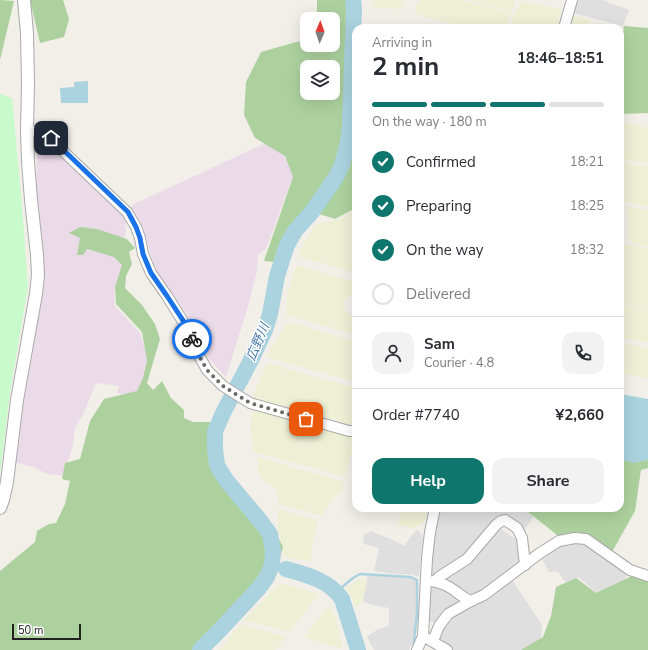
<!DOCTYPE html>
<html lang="en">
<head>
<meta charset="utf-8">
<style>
  :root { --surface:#fff; --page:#f2f2f3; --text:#2b2b33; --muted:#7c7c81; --line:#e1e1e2; --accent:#0f766e }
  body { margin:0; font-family:"Nunito Sans","Noto Sans JP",sans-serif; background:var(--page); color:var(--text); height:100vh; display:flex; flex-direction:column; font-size:15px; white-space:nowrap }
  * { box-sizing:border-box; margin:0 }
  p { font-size:13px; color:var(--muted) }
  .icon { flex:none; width:22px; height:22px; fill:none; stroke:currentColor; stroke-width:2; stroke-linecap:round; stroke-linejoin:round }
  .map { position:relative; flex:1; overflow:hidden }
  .drawer { position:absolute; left:352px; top:24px; width:272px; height:488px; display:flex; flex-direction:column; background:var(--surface); border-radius:12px; box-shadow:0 4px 16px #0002 }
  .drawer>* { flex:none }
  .needle { width:26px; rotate:2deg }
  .tools { position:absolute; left:300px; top:12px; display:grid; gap:8px }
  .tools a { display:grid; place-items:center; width:40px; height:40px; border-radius:8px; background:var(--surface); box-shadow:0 4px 16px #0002; font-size:20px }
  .scale { position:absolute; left:12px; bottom:10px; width:69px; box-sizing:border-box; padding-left:4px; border:2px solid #222; border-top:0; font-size:11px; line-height:14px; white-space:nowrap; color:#222; -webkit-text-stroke:3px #fff; paint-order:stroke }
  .pin { position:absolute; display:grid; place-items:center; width:34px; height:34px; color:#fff; margin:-17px; border-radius:8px; box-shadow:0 2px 6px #0006 }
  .courier { position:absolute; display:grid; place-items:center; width:40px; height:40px; margin:-20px; border:3px solid #1a73e8; border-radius:50%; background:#fff; color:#222; box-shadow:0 1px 5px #0007 }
  .head em { font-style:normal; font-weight:700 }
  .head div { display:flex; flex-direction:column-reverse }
  .head { display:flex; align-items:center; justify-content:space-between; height:68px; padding:0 20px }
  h1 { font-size:26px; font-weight:700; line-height:30px }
  .bar { display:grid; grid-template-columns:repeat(4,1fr); gap:6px 4px; align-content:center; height:48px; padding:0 20px }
  .bar i { height:5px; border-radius:3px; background:var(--line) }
  .bar .on { background:var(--accent) }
  .bar p { grid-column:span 4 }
  .line { display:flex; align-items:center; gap:10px; padding:0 20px; border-top:1px solid var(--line) }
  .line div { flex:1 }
  .round { display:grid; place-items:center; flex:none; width:42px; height:42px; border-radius:12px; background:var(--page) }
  ol { padding:0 20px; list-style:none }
  li { display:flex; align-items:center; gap:12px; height:44px }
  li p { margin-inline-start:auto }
  li .icon { padding:4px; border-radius:50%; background:var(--accent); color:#fff; stroke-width:4 }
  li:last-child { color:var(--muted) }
  li i { width:22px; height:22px; border:2px solid var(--line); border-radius:50% }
  .cta { display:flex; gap:8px; margin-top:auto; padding:8px 20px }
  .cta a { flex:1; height:46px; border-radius:12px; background:var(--accent); color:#fff; font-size:16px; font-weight:700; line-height:46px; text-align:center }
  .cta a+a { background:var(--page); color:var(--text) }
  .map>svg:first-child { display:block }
  .residential { fill:#e0dfdf }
  .industrial { fill:#ebdbe8 }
  .farmland { fill:#eef0d5 }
  .forest { fill:#add19e; fill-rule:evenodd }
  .park { fill:#c8facc }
  .water { fill:#aad3df }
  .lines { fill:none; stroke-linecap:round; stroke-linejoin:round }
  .stream { stroke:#aad3df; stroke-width:2.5 }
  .river { stroke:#aad3df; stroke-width:16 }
  .minor-casing { stroke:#a9a9a9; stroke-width:12 }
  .tertiary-casing { stroke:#a9a9a9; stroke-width:14 }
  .minor { stroke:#fff; stroke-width:10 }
  .tertiary { stroke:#fff; stroke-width:12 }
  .done { stroke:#6b6a68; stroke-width:4; stroke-dasharray:0 7.2 }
  .route { stroke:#1a73e8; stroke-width:5 }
  .labels { text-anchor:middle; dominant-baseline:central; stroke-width:3; stroke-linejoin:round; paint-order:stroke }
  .water-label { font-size:13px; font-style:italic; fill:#4a7aab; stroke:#fff }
</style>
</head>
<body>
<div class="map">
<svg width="648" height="650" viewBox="0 0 648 650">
  <rect width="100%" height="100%" fill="#f2efe9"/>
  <g class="residential">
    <polygon points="577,0 602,0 629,10 623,26 573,13"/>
    <polygon points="438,508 524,508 534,516 522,534 504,518 466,557 439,575 430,576"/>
    <polygon points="497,526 520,542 521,565 471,598 442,579"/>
    <polygon points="417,529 423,536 419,577 411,574 396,574 374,571 379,548 364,544 363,535 371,531 391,539 404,546"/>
    <polygon points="576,540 586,542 628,572 620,588 598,595 579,577 566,583 558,572 549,572 541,557 560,545"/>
    <polygon points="368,575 411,578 416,581 416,618 412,644 409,650 374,650 367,637 378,629 389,626 389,608 372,605 363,601"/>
    <polygon points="513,581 542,625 541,641 526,650 452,650 437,639 442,627 451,617"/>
    <polygon points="429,587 447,589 459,599 457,605 440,623 426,622"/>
  </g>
  <g class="industrial">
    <polygon points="45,140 125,214 126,232 123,242 80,247 117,257 124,265 114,291 115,306 140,333 148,360 142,385 132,396 117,393 119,386 96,383 83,415 75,427 73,445 64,476 47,474 33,467 14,462 39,305 36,208 37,147"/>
    <polygon points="270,141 282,152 294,174 266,249 258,254 257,271 249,303 226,377 209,359 191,321 155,268 141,223 130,208 134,204"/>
  </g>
  <g class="farmland">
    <polygon points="373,0 404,0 401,9 373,7"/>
    <polygon points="420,0 461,0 511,13 507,28 470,28 418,15 415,10 416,4 419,2"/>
    <polygon points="469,0 514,0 515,3 511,12"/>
    <polygon points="523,1 562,10 557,28 510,28 515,12"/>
    <polygon points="573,15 591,20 589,28 570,28"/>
    <polygon points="620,121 648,128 648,163 620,159"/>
    <polygon points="620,161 648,167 648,207 620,201"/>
    <polygon points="625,206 648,210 648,247 631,243 628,236 629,225 628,215"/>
    <polygon points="355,210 356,273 298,257 301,249 315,225 340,219"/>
    <polygon points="625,244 648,249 648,309 620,303 620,259"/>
    <polygon points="297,265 356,282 356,292 345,299 343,305 345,310 356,320 356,335 286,315 287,298 293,275"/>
    <polygon points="620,304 648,310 648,343 620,337"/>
    <polygon points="289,322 356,342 356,382 266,357 286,324"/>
    <polygon points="620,342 648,348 648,379 620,373"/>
    <polygon points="267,363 356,388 356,427 347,424 341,421 254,398 253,396"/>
    <polygon points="253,408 352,437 354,444 345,477 254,452 250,431"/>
    <polygon points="257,457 342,481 344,488 332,501 322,516 278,504 277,489 265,482 259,475"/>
    <polygon points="401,508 408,508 427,513 426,520 414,528 398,525"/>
    <polygon points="278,509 317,520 317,528 312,545 311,561 287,558 284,557 281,540 278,531"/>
    <polygon points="359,579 365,579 367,582 361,603 357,609 346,588"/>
    <polygon points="280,583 319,594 289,632 244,620"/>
    <polygon points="328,607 331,609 335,617 343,649 304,637"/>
    <polygon points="242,624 286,637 275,650 219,650"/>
  </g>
  <g class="forest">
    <polygon points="0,0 14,1 0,60"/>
    <polygon points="30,0 63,0 69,19 64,37 40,43"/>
    <path d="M317,0H360L357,28H356L355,48H356V208L335,219L319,214L294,240L287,263L264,261L293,177L285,156L255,138L244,115L246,82L261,52L307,39V45H333V19H317ZM307,67H333V93H307Z"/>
    <polygon points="624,26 648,28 648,113 620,114 620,88 621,88 620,57"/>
    <polygon points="80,227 97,229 127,239 135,248 129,252 132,264 126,276 125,288 142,305 155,324 160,339 147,383 153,390 162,381 171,398 184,410 184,418 193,422 214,422 211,445 218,474 237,505 251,516 272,525 283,547 274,580 230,629 210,650 0,650 0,571 35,542 37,531 49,524 56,523 65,504 70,481 62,479 65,463 80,459 90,421 104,399 137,391 143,378 147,361 142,332 116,304 115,287 122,265 114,257 87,249 83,255 77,255 80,238 69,233"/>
    <polygon points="620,454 648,457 648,468 641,470 635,511 612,552 578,532 561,538 523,508 620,508"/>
    <polygon points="634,575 648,580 648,650 521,650 543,637 551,616 556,587 576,578 596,593"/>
  </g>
  <polygon class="park" points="0,94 12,98 22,205 28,287 10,392 0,475"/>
  <g class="water">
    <polygon points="88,81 88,103 61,103 60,88 74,87 74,82"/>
    <polygon points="620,394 648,399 648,460 633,463 620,459"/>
  </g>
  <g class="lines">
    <g class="stream">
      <polyline points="272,565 277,567"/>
      <polyline points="336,592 353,578 360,574 411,577 417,580 417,613 413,650"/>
    </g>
    <g class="river">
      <path d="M286,569C307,575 329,580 342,599L358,650"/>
      <polyline points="200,650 219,631 259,588 267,577 272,565 273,551 270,534 258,518 226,480 217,465 215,449 215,432 223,413 250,362 265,330 270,314 277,276 287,245 295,231 311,213 326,192 336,177 342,165 348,142 350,124 354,9 353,0"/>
    </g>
    <defs>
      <g id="minor">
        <polyline points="564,28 572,0"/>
        <polyline points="27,131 43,132 127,212 136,227 140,238 143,254 151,273 167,296 187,328 197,352 207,370 223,386 250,403 349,431 356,431"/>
        <path d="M426,581C434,581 442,583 449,587C458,592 461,597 471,601L484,595L540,553L559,541L575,538L586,539L630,570L648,576"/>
        <polyline points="435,581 439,577 467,559 496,525 501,521 505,520 517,528 522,538 525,565"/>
        <polyline points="428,639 447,650"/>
        <polyline points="433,641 439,626 448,614 471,601"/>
        <polyline points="417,650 423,636 427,559 430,532 435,508"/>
      </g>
      <polyline id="tertiary" points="0,508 3,500 7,482 17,400 36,294 38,275 37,255 31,200 28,162 27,131 28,83 27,33 24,0"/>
    </defs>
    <use href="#minor" class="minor-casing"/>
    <use href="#tertiary" class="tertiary-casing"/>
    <use href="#minor" class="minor"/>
    <use href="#tertiary" class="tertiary"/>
  </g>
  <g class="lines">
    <polyline class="done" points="192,339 197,352 207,370 223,386 250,403 306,419"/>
    <polyline class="route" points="51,138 128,212 136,227 140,238 143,254 151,273 167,296 188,328 192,339"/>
  </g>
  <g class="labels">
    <g class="water-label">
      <text transform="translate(258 342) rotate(-67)">広野川</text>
    </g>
  </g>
</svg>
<div class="tools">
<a><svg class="needle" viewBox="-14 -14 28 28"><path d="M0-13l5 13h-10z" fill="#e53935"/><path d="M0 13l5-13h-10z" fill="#7c7c81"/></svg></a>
<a><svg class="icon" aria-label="layers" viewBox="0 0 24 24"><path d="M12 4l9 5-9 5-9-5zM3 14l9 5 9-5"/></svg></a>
</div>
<div class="scale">50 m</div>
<div class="pin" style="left:306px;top:419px;background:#ea580c"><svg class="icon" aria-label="bag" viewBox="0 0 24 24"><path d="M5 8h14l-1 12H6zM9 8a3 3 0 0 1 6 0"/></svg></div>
<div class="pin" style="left:51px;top:138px;background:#1f2937"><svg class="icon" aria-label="home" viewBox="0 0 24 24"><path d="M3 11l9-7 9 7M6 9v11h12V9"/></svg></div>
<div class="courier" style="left:192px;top:339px"><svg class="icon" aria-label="bike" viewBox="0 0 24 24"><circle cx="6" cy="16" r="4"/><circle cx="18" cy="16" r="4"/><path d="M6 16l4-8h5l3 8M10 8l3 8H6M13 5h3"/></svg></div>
<section class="drawer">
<div class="head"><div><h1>2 min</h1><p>Arriving in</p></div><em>18:46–18:51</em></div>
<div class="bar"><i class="on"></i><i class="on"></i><i class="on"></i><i></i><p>On the way · 180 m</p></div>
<ol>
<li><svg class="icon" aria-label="check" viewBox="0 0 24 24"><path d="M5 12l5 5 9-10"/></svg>Confirmed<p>18:21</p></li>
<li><svg class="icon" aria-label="check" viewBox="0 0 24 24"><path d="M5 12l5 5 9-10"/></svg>Preparing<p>18:25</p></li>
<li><svg class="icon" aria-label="check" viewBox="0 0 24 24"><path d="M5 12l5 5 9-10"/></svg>On the way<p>18:32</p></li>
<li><i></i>Delivered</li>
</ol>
<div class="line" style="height:72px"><a class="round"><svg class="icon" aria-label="person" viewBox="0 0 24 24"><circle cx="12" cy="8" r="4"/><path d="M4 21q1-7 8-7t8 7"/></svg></a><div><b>Sam</b><p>Courier · 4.8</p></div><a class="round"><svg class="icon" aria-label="phone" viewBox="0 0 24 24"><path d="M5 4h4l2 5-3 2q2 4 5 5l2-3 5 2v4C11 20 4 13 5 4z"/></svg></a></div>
<div class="line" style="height:52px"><div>Order #7740</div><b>¥2,660</b></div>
<div class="cta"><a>Help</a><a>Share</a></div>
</section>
</div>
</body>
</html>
